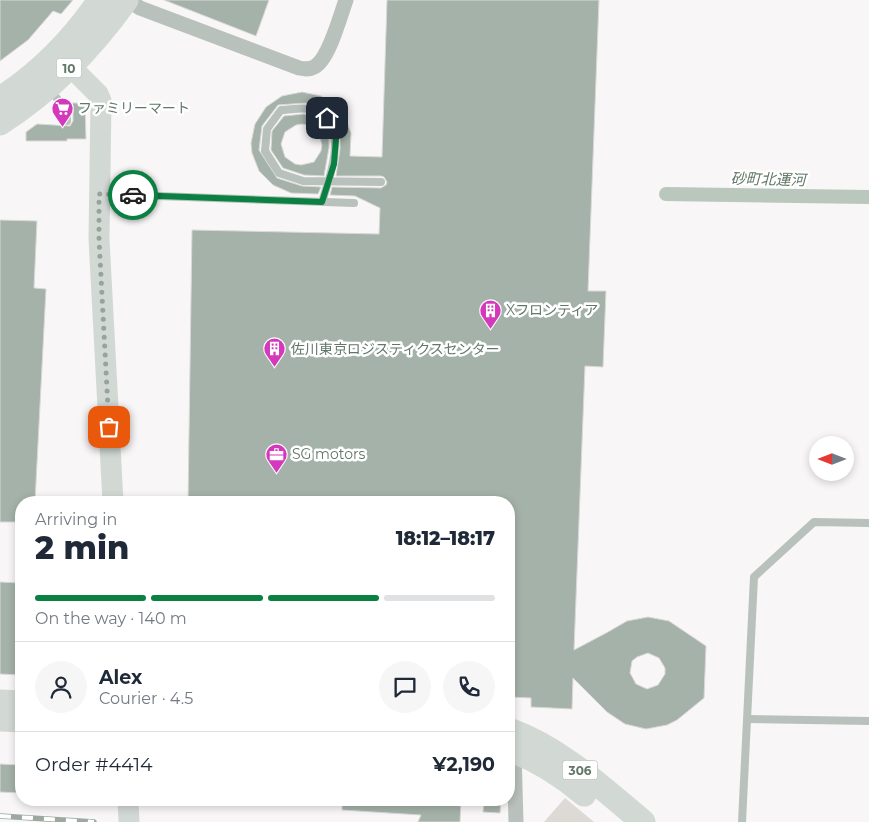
<!DOCTYPE html>
<html lang="en">
<head>
<meta charset="utf-8">
<style>
  :root { --surface:#fff; --page:#f6f6f7; --text:#1f2937; --muted:#747a83; --line:#e0e1e3; --accent:#0b8043 }
  body { margin:0; font-family:Montserrat,"Noto Sans JP",sans-serif; background:var(--page); color:var(--text); height:100vh; display:flex; flex-direction:column; font-size:19px; white-space:nowrap }
  * { box-sizing:border-box; margin:0 }
  p { font-size:16px; color:var(--muted) }
  .icon { flex:none; width:28px; height:28px; fill:none; stroke:currentColor; stroke-width:2; stroke-linecap:round; stroke-linejoin:round }
  .map { position:relative; flex:1; overflow:hidden }
  .drawer { position:absolute; left:15px; top:496px; width:500px; height:310px; display:flex; flex-direction:column; background:var(--surface); border-radius:20px; box-shadow:0 2px 8px #0003 }
  .drawer>* { flex:none }
  .needle { width:32px; rotate:270deg }
  .controls { position:absolute; left:809px; top:436px; display:grid; gap:10px }
  .controls a { display:grid; place-items:center; width:45px; height:45px; border-radius:50%; background:var(--surface); box-shadow:0 2px 8px #0003; font-size:25px }
  .pin { position:absolute; display:grid; place-items:center; width:42px; height:42px; color:#fff; margin:-21px; border-radius:10px; box-shadow:0 2px 8px #0006 }
  .courier { position:absolute; display:grid; place-items:center; width:50px; height:50px; margin:-25px; border:4px solid #0b8043; border-radius:50%; background:#fff; color:#222; box-shadow:0 1px 6px #0007 }
  .overview em { font-style:normal; font-weight:800 }
  .overview div { display:flex; flex-direction:column-reverse }
  .overview { display:flex; align-items:center; justify-content:space-between; height:85px; padding:0 20px }
  h1 { font-size:32px; font-weight:800; line-height:38px }
  .bar { display:grid; grid-template-columns:repeat(4,1fr); gap:8px 5px; align-content:center; height:60px; padding:0 20px }
  .bar i { height:6px; border-radius:4px; background:var(--line) }
  .bar .current { background:var(--accent) }
  .bar p { grid-column:span 4 }
  .line { display:flex; align-items:center; gap:12px; padding:0 20px; border-top:1px solid var(--line) }
  .line div { flex:1 }
  .round { display:grid; place-items:center; flex:none; width:52px; height:52px; border-radius:26px; background:var(--page) }
  .map>svg:first-child { display:block }
  .green { fill:#ddd9d5 }
  .lines { fill:none; stroke-linecap:round; stroke-linejoin:round }
  .canal { stroke:#b9c7bc; stroke-width:14 }
  .building { fill:#a5b2a9; stroke:#dad8d8; fill-rule:evenodd }
  .lane { stroke:#b9c1bc; stroke-width:8 }
  .street { stroke:#b9c1bc; stroke-width:15 }
  .secondary { stroke:#d2d9d5; stroke-width:21 }
  .primary { stroke:#d2d9d5; stroke-width:25 }
  .rail-casing { stroke:#9ca8a0; stroke-width:5.5 }
  .rail { stroke:#fff; stroke-width:4; stroke-dasharray:11; stroke-linecap:butt }
  .done { stroke:#96a49a; stroke-width:5; stroke-dasharray:0 9 }
  .route { stroke:#0b8043; stroke-width:6 }
  .labels { text-anchor:middle; dominant-baseline:central; stroke-width:5; stroke-linejoin:round; paint-order:stroke }
  .shield { fill:#fff; stroke:#90a096; stroke-width:1 }
  .shield-label { font-size:12px; font-weight:bold; fill:#617869 }
  .poi-label { font-size:14px; fill:#617869; stroke:#fff; text-anchor:start }
  .water-label { font-size:15px; font-style:italic; fill:#607865; stroke:#fff }
</style>
</head>
<body>
<div class="map">
<svg width="869" height="822" viewBox="0 0 869 822">
  <rect width="100%" height="100%" fill="#f8f6f6"/>
  <polygon class="green" points="565,798 594,822 544,822"/>
  <g class="lines">
    <polyline class="canal" points="666,194 869,197"/>
  </g>
  <g class="building">
    <polygon points="0,0 73,0 61,14 53,11 28,40 0,61"/>
    <polygon points="164,0 269,0 256,36"/>
    <path d="M387,0H599L588,291H606L603,367L585,366L574,650L608,632L627,621L648,617L669,621L706,646L704,698L677,720L667,725L646,729L625,724L607,712L573,678L572,709L531,707V698L509,697V502H188L192,230L379,234L380,208L355,196L330,195L332,187L381,188L386,185L387,182L384,177L381,176H336L340,149V135L334,120L324,110L306,103L278,105L262,126L259,150L277,178L302,186L321,187L318,194L291,193L273,185L259,171L252,153L251,143L255,124L266,107L282,96L302,92L321,96L337,107L344,115L351,133L350,156L382,157ZM648,653L659,658L665,668V674L658,685L647,689L636,684L630,673L632,661L637,657Z"/>
    <polygon points="69,103 85,103 86,139 67,139 67,141 26,141 26,132 37,124 70,126 73,121 73,110"/>
    <path d="M304,114L318,120L325,127L329,136V148L324,176L304,175L283,168L271,150L272,131L284,116ZM302,124L309,125L319,133L322,145L321,151L314,162L301,165L295,164L285,157L281,144L285,132L296,125Z"/>
    <polygon points="0,220 37,221 34,288 46,289 35,502 21,502 21,522 0,522"/>
    <polygon points="0,582 21,583 21,675 0,674"/>
    <polygon points="0,764 21,765 21,793 0,792"/>
    <polygon points="342,800 461,800 460,822 418,822 421,815 342,810"/>
    <polygon points="484,800 501,800 500,813 483,812"/>
  </g>
  <g class="lines">
    <g class="lane">
      <polyline points="49,89 67,110 67,121"/>
      <polyline points="101,194 354,203"/>
      <path d="M322,202C331,172 352,120 308,109C301,107 289,110 281,110L267,129L265,151L279,173L303,181L381,182"/>
      <polyline points="748,719 869,721"/>
      <polyline points="742,822 754,577 814,522 869,523"/>
    </g>
    <g class="street">
      <path d="M128,0L140,8L299,68C304,69 309,70 314,67C329,60 340,16 346,0"/>
      <polyline points="514,751 516,822"/>
    </g>
    <g class="secondary">
      <polyline points="71,67 98,94 101,101 99,239 113,502"/>
      <polyline points="128,800 129,822"/>
    </g>
    <g class="primary">
      <path d="M0,99C39,74 74,38 100,0"/>
      <path d="M0,123C50,91 91,49 126,0"/>
      <polyline points="0,702 21,703"/>
      <polyline points="0,719 21,720"/>
      <path d="M509,730C561,749 601,787 643,822"/>
      <path d="M509,749C536,759 563,776 584,794"/>
    </g>
    <defs>
      <polyline id="rail" points="0,816 94,822"/>
    </defs>
    <use href="#rail" class="rail-casing"/>
    <use href="#rail" class="rail"/>
  </g>
  <g class="lines">
    <polyline class="done" points="109,427 99,239 99,194 133,195"/>
    <polyline class="route" points="133,195 322,202 334,164 336,138 327,118"/>
  </g>
  <defs>
    <symbol id="supermarket-pin" viewBox="-11 -11 22 30"><path d="M0 17L-7.5 6A9.5 9.5 0 1 1 7.5 6Z" fill="#d439bc" stroke="#fff"/><path d="M-6-5.5h2.5l.6 2H6L4.5 2H-2.5L-4.4-4H-6ZM-1.5 3.2a1.3 1.3 0 1 0 .1 0ZM3 3.2a1.3 1.3 0 1 0 .1 0Z" fill="#fff"/></symbol>
    <symbol id="building-pin" viewBox="-11 -11 22 30"><path d="M0 17L-7.5 6A9.5 9.5 0 1 1 7.5 6Z" fill="#d439bc" stroke="#fff"/><path d="M-4-6H4V6H1V3H-1V6H-4ZM-2.5-4.3h1.7v1.8h-1.7ZM.8-4.3h1.7v1.8H.8ZM-2.5-1h1.7V.8h-1.7ZM.8-1h1.7V.8H.8Z" fill="#fff"/></symbol>
    <symbol id="office-pin" viewBox="-11 -11 22 30"><path d="M0 17L-7.5 6A9.5 9.5 0 1 1 7.5 6Z" fill="#d439bc" stroke="#fff"/><path d="M-6-3h4V-5.5h4V-3h4V5H-6ZM-1-4.5V-3h2v-1.5ZM-6 0V1H6V0Z" fill="#fff"/></symbol>
  </defs>
  <g fill-rule="evenodd">
    <use href="#supermarket-pin" x="50" y="96" width="25" height="34"/>
    <use href="#building-pin" x="478" y="298" width="25" height="34"/>
    <use href="#building-pin" x="262" y="336" width="25" height="34"/>
    <use href="#office-pin" x="264" y="442" width="25" height="34"/>
  </g>
  <g class="labels">
    <g class="shield">
      <rect x="56.5" y="58.5" width="25" height="19" rx="4"/>
      <rect x="562.5" y="760.5" width="35" height="19" rx="4"/>
    </g>
    <g class="shield-label">
      <text x="69" y="68">10</text>
      <text x="580" y="770">306</text>
    </g>
    <g class="poi-label">
      <text x="78" y="108">ファミリーマート</text>
      <text x="506" y="310">Xフロンティア</text>
      <text x="291" y="349">佐川東京ロジスティクスセンター</text>
      <text x="292" y="454">SG motors</text>
    </g>
    <g class="water-label">
      <text transform="translate(768 179) rotate(1)">砂町北運河</text>
    </g>
  </g>
</svg>
<div class="controls">
<a><svg class="needle" viewBox="-14 -14 28 28"><path d="M0-13l5 13h-10z" fill="#e53935"/><path d="M0 13l5-13h-10z" fill="#747a83"/></svg></a>
</div>
<div class="pin" style="left:109px;top:427px;background:#ea580c"><svg class="icon" aria-label="bag" viewBox="0 0 24 24"><path d="M5 8h14l-1 12H6zM9 8a3 3 0 0 1 6 0"/></svg></div>
<div class="pin" style="left:327px;top:118px;background:#1f2937"><svg class="icon" aria-label="home" viewBox="0 0 24 24"><path d="M3 11l9-7 9 7M6 9v11h12V9"/></svg></div>
<div class="courier" style="left:133px;top:195px"><svg class="icon" aria-label="car" viewBox="0 0 24 24"><path d="M5 17H2v-5l4-1 3-4h7l3 4 3 1v5h-3M9 17h6M6 11h13"/><circle cx="7" cy="17" r="2"/><circle cx="17" cy="17" r="2"/></svg></div>
<section class="drawer">
<div class="overview"><div><h1>2 min</h1><p>Arriving in</p></div><em>18:12–18:17</em></div>
<div class="bar"><i class="current"></i><i class="current"></i><i class="current"></i><i></i><p>On the way · 140 m</p></div>
<div class="line" style="height:90px"><a class="round"><svg class="icon" aria-label="person" viewBox="0 0 24 24"><circle cx="12" cy="8" r="4"/><path d="M4 21q1-7 8-7t8 7"/></svg></a><div><b>Alex</b><p>Courier · 4.5</p></div><a class="round"><svg class="icon" aria-label="chat" viewBox="0 0 24 24"><path d="M4 5h16v11H9l-5 4z"/></svg></a><a class="round"><svg class="icon" aria-label="phone" viewBox="0 0 24 24"><path d="M5 4h4l2 5-3 2q2 4 5 5l2-3 5 2v4C11 20 4 13 5 4z"/></svg></a></div>
<div class="line" style="height:65px"><div>Order #4414</div><b>¥2,190</b></div>
</section>
</div>
</body>
</html>
